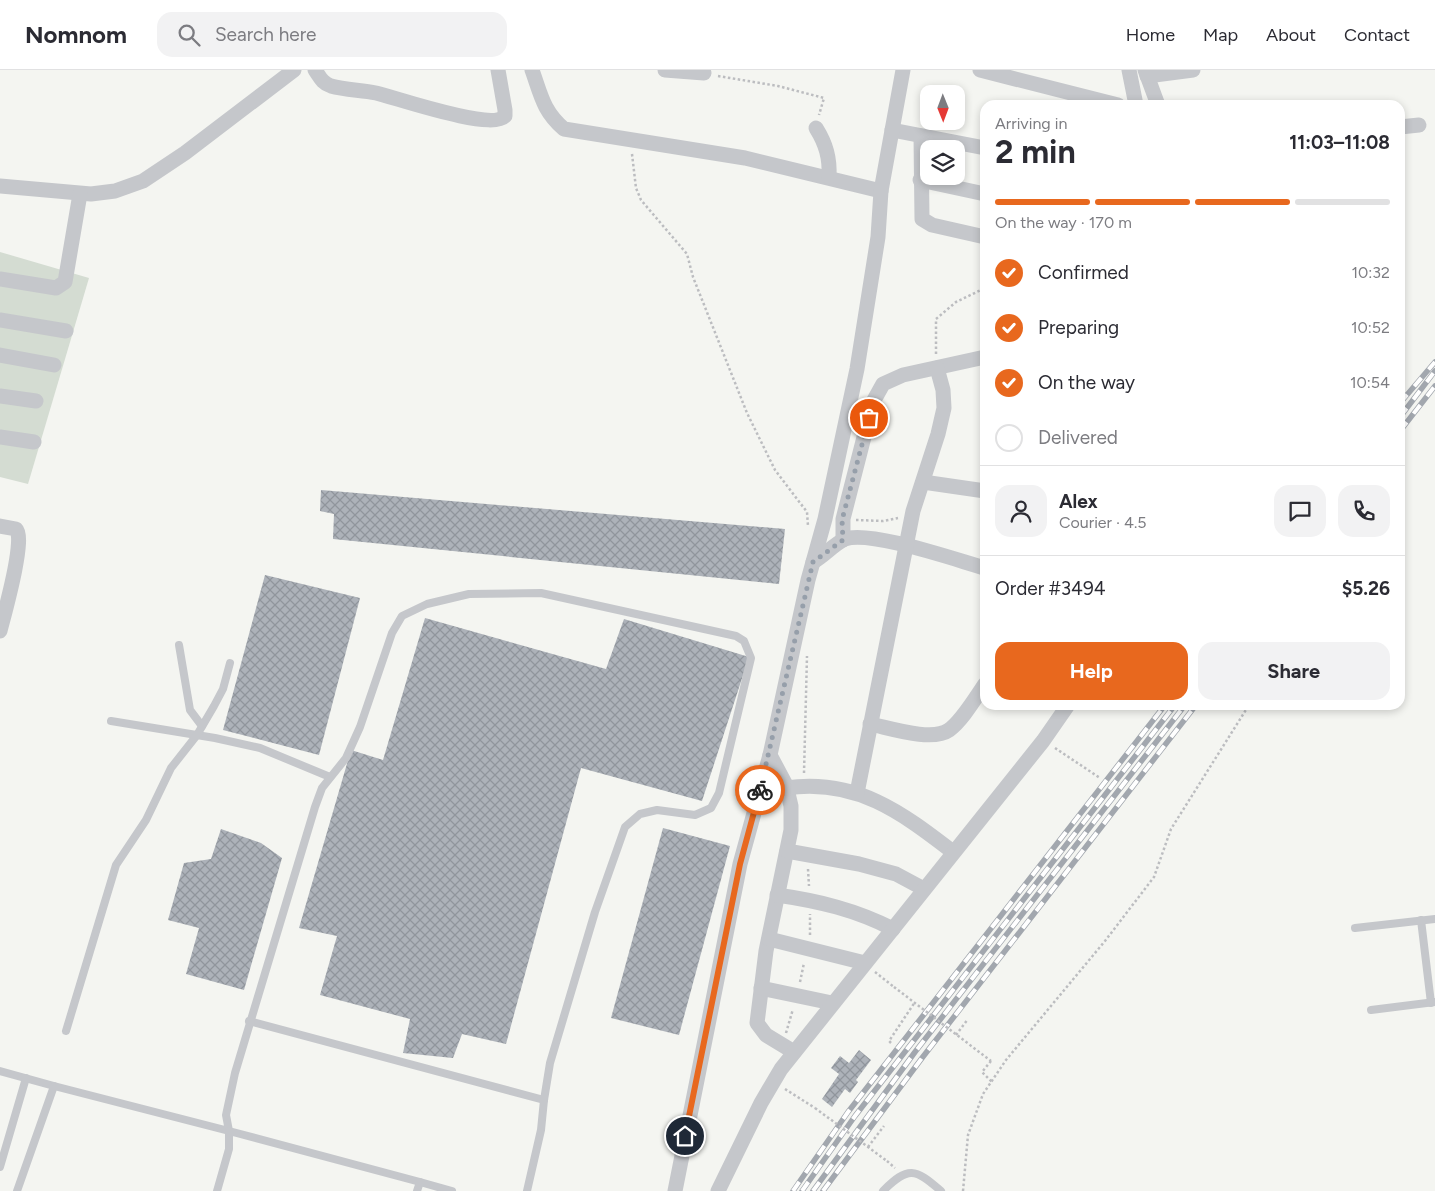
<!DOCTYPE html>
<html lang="en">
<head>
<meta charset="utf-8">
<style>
  :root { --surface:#fff; --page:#f2f2f3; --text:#2b2b33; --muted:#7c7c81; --line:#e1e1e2; --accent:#e8681e }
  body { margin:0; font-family:Figtree,sans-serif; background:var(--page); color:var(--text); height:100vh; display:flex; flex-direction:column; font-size:19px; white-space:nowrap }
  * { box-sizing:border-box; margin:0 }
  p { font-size:16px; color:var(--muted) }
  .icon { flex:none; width:28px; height:28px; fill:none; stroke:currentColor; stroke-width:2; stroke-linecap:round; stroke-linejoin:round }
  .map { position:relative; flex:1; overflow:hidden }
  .sheet { position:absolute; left:980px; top:30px; width:425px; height:610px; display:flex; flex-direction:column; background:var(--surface); border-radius:15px; box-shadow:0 2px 8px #0003 }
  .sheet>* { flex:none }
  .needle { width:32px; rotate:179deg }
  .controls { position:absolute; left:920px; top:15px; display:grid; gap:10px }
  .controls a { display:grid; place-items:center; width:45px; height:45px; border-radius:10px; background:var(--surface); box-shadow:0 2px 8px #0003; font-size:25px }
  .pin { position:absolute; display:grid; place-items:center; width:42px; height:42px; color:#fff; margin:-21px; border:2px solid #fff; border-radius:50%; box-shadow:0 1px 5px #0007 }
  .courier { position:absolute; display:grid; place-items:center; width:50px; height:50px; margin:-25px; border:4px solid #e8681e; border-radius:50%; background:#fff; color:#222; box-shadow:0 1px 6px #0007 }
  .summary em { font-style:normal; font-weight:700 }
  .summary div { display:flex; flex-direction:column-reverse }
  .summary { display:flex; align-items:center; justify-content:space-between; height:85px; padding:0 15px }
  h1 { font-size:32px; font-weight:700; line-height:38px }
  .bar { display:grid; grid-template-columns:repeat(4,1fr); gap:8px 5px; align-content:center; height:60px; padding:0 15px }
  .bar i { height:6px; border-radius:4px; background:var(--line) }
  .bar .on { background:var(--accent) }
  .bar p { grid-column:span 4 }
  .line { display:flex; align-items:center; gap:12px; padding:0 15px; border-top:1px solid var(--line) }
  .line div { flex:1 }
  .round { display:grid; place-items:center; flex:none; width:52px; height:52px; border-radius:15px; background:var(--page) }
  ol { padding:0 15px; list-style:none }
  li { display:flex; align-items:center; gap:15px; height:55px }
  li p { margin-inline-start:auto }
  li .icon { padding:5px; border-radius:50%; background:var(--accent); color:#fff; stroke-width:4 }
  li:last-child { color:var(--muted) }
  li i { width:28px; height:28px; border:2px solid var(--line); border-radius:50% }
  .button { display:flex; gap:10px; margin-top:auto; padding:10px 15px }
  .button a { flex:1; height:58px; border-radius:15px; background:var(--accent); color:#fff; font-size:20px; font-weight:700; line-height:58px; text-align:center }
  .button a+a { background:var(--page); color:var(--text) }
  header { display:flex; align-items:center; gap:30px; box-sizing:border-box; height:70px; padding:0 25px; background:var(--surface); border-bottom:1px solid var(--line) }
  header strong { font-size:24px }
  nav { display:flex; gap:28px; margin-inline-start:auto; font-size:18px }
  .search { width:350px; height:45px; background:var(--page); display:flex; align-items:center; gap:12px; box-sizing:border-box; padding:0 18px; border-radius:15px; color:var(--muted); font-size:19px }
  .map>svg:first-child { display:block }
  .pitch { fill:#d4dcd2 }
  .building { fill:url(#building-cross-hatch) }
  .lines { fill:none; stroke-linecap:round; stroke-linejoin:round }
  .path { stroke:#bcbdc0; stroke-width:2.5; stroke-dasharray:2.5 2.5; stroke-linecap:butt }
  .service { stroke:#c5c7cb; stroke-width:8 }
  .minor { stroke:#c5c7cb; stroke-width:15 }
  .rail-casing { stroke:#a2a7ae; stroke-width:5.5 }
  .rail { stroke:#fff; stroke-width:4; stroke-dasharray:11; stroke-linecap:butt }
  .path-bridge { stroke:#bcbdc0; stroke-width:2.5; stroke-dasharray:2.5 2.5; stroke-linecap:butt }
  .done { stroke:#969faa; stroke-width:5; stroke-dasharray:0 9 }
  .route { stroke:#e8681e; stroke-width:6 }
</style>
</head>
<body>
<header>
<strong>Nomnom</strong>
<div class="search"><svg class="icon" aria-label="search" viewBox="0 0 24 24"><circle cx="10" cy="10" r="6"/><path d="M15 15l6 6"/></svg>Search here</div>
<nav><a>Home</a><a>Map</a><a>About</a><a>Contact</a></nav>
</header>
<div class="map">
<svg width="1435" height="1121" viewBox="0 0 1435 1121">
  <defs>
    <pattern id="building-cross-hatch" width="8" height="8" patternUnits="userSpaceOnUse" patternTransform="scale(1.25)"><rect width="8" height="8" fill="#adb2b9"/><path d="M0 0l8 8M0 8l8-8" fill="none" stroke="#90959c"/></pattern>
  </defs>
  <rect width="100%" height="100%" fill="#f4f5f1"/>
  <polygon class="pitch" points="0,182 89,208 28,414 0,407"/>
  <g class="building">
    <polygon points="321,420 785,459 779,514 333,469 334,444 320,441"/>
    <polygon points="265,505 360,528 319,685 223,660"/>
    <polygon points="425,548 606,599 624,549 749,587 702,731 581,698 506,974 462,964 453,988 403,983 410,949 320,925 337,866 299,858 351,680 383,690"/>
    <polygon points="663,758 730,776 679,965 611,948"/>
    <polygon points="221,759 261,773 282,788 244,920 186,904 199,858 168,850 184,793 211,789"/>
    <polygon points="859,980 871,990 856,1010 858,1012 850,1023 845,1019 832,1037 822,1029 839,1004 831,998 840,986 849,993"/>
  </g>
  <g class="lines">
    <g class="path">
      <polyline points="718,6 778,16 824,28 819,45"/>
      <polyline points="632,84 636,118 641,130 687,184 693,207 747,343 775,400 807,442 808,456"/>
      <polyline points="936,284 936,249 956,232 985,218"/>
      <polyline points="856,450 883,451 898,448"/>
      <polyline points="1055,678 1100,708"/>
      <polyline points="804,703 807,586"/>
      <polyline points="808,799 809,816"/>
      <polyline points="810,865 810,844"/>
      <polyline points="875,902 894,917"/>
      <polyline points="800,912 804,893"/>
      <polyline points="786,963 793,939"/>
      <polyline points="956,965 968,949"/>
      <polyline points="891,973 889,971 915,932"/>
      <polyline points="991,991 982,1002 992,1012"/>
      <polyline points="785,1019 815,1038"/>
      <polyline points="868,1077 884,1056"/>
      <polyline points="887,1091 895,1098"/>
      <polyline points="963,1121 968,1065 983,1024 1006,990 1105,871 1154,807 1171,759 1249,635"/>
    </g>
    <g class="service">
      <polyline points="179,575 190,640 202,656"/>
      <polyline points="111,651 215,668 260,678 330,707"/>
      <polyline points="1421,850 1431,933"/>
      <polyline points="1355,858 1435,849"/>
      <polyline points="1371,940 1435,932"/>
      <polyline points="249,951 544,1030"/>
      <polyline points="66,961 116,795 146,750 171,698 197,665 214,636 223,619 230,593"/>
      <polyline points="0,1001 54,1016"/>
      <polyline points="0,1097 26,1008"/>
      <polyline points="420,1112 452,1121"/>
      <polyline points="17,1121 54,1016 229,1061 226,1045 235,1003 315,737 322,718 346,688 360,657 392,563 402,546 427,534 469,524 541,523 736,566 744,571 751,588 719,723 711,738 695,745 657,740 640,744 625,757 595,842 550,993 544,1030 541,1060 527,1121"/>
      <polyline points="217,1121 229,1079 229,1061 420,1112 417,1121"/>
      <path d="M883,1121C908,1096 915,1098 941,1121"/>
    </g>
    <g class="minor">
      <path d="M315,0C320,7 322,13 331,16C345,20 361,20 376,23C397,28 491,61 505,46V40L498,0"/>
      <path d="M532,0C541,25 543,41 564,59L745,88L881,121"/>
      <polyline points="665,0 704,3"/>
      <polyline points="980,0 1118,35"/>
      <polyline points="1129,0 1136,35"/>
      <polyline points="1145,0 1158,35"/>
      <polyline points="1147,6 1193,0"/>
      <polyline points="1400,57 1419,55"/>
      <path d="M816,58C826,74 830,88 829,107"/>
      <polyline points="892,60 985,78"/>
      <polyline points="921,66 922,149 932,155 985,167"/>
      <polyline points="920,110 985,124"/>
      <polyline points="0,116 91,124 115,121 143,111 185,83 294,0"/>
      <polyline points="0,209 56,218 65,212 80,124"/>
      <polyline points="0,250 66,261"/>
      <polyline points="0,285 54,295"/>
      <polyline points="0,326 36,331"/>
      <polyline points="0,367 34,372"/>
      <polyline points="923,412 985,421"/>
      <path d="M0,456L16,459C26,468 4,545 0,561"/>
      <polyline points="843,470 843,449 873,332 883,314 903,305 985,287"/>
      <path d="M813,492C824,486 834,474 845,469C870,460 956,490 985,498"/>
      <path d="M870,654C890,658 932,672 949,660C962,651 976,627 985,614"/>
      <polyline points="770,685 786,715 791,736 791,760 766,881 757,953 766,965 794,982"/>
      <path d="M786,718C856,708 901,742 953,782"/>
      <polyline points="857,723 913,441 938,364 944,338 943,320 937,298"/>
      <polyline points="787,781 859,794 896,804 924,819"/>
      <path d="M777,825C819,831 856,840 893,859"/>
      <polyline points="769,869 865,893"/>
      <polyline points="761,918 832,933"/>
      <polyline points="675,1121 740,794 770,685 808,510 825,449 857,299 878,167 881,121 903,0"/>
      <polyline points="718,1121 761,1033 781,999 1043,671 1068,635"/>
    </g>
    <defs>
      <g id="rail">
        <polyline points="1400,333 1435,292"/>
        <polyline points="1400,347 1435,301"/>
        <polyline points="1400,361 1435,316"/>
        <polyline points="793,1121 848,1042 1165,635"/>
        <polyline points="802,1121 855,1046 1175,635"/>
        <polyline points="813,1121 915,982 1185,635"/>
        <polyline points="823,1121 922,988 1196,635"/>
      </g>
    </defs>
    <use href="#rail" class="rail-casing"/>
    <use href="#rail" class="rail"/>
    <g class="path-bridge">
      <polyline points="894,917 991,991"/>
      <polyline points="815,1038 887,1091"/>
    </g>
  </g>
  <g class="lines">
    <polyline class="done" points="760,720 813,492 843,470 842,450 869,348"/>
    <polyline class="route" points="685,1066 740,794 760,720"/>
  </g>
</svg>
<div class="controls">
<a><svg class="needle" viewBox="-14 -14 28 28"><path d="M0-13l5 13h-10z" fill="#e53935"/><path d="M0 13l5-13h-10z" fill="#7c7c81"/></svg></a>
<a><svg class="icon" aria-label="layers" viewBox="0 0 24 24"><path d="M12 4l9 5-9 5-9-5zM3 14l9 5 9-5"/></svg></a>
</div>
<div class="pin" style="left:869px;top:348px;background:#ea580c"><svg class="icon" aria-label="bag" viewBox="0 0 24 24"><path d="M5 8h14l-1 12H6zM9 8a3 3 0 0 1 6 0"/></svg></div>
<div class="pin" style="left:685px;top:1066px;background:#1f2937"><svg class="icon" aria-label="home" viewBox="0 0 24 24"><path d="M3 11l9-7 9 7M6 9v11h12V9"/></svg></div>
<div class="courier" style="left:760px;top:720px"><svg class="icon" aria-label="bike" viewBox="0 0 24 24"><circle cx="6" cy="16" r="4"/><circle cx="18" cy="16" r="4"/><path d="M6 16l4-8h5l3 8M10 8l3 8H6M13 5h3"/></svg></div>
<section class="sheet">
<div class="summary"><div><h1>2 min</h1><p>Arriving in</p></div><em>11:03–11:08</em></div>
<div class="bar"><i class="on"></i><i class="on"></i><i class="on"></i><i></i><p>On the way · 170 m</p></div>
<ol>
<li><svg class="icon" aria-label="check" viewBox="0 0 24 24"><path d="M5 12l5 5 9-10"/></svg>Confirmed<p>10:32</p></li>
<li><svg class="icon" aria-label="check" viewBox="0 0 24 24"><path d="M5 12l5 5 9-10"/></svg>Preparing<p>10:52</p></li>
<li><svg class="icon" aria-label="check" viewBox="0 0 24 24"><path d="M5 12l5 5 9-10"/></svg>On the way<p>10:54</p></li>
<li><i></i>Delivered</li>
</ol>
<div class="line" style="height:90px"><a class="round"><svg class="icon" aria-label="person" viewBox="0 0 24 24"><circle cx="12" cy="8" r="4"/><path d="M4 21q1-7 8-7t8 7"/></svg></a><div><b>Alex</b><p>Courier · 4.5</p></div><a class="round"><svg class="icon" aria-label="chat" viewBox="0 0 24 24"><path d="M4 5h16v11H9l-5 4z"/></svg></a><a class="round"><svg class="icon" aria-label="phone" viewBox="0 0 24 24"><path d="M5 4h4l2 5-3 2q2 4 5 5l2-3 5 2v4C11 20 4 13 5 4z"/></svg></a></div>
<div class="line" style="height:65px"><div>Order #3494</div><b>$5.26</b></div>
<div class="button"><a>Help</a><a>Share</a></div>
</section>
</div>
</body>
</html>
